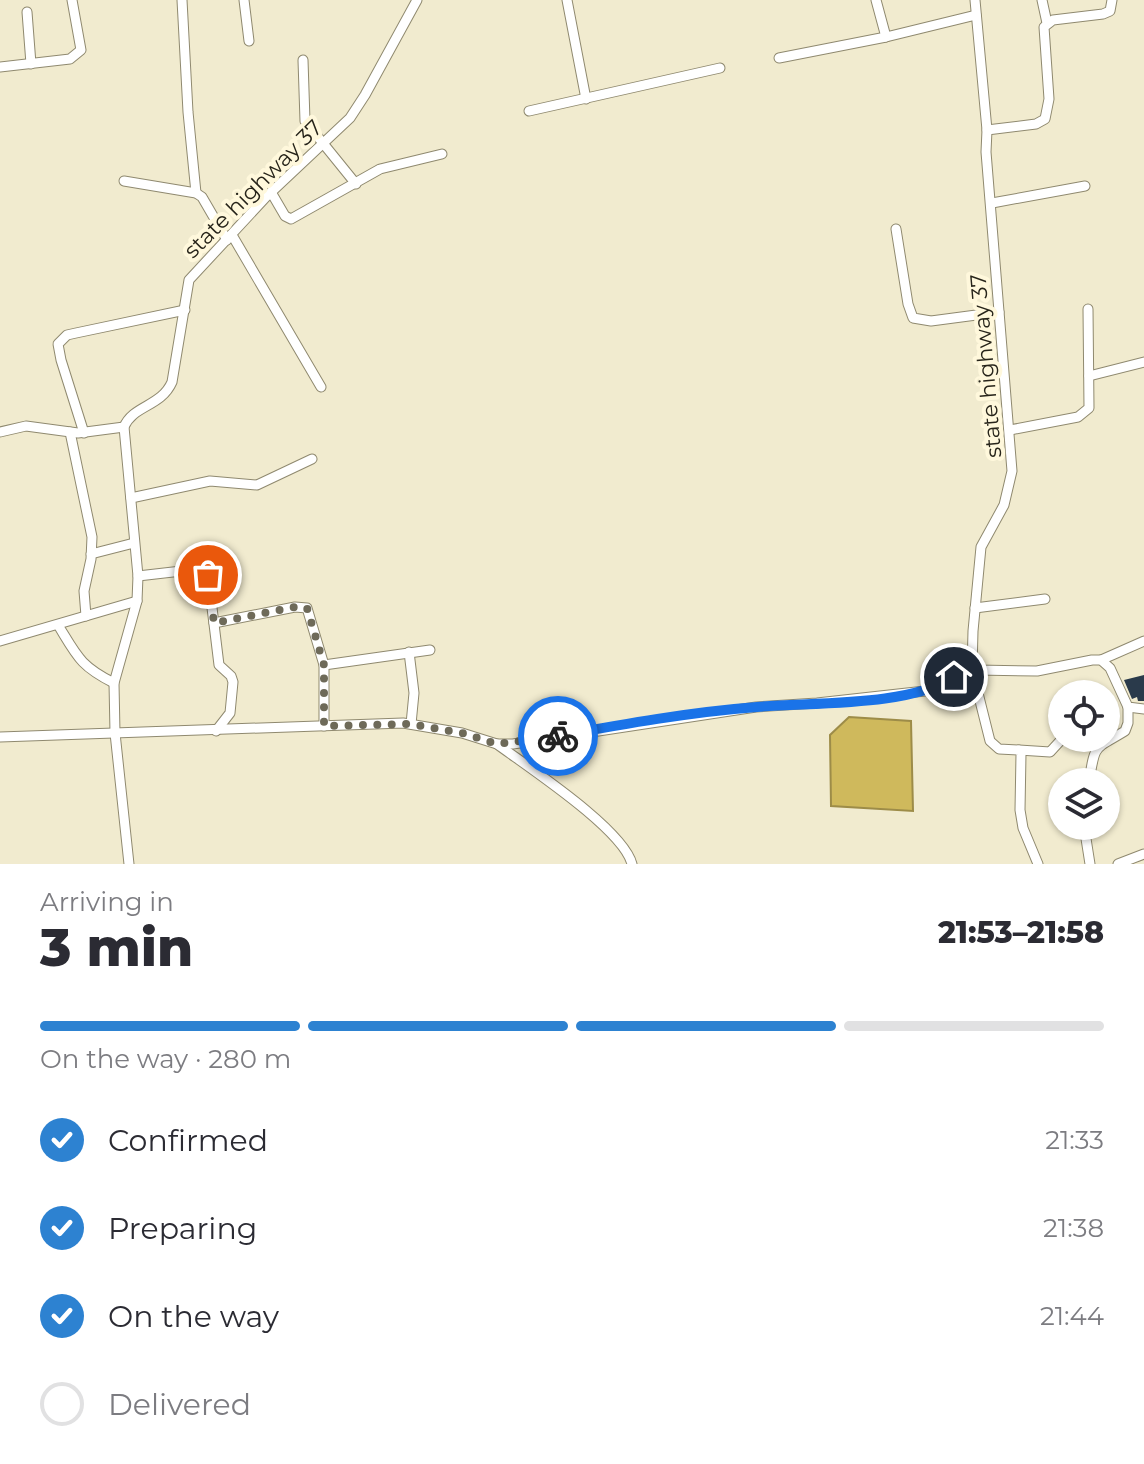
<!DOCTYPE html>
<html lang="en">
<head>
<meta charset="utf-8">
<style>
  :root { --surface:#fff; --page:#f7f7f7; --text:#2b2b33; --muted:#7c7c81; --line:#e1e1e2; --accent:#2d82d1 }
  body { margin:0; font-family:Montserrat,sans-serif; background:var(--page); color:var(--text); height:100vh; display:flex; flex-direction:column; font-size:30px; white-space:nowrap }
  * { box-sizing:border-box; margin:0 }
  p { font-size:26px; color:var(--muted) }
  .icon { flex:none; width:44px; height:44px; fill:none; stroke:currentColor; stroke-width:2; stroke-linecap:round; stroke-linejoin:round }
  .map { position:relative; height:864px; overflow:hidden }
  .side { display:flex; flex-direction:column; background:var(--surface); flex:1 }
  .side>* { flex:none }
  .buttons { position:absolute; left:1048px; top:680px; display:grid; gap:16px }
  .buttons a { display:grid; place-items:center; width:72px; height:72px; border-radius:50%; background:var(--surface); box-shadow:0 2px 6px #0004; font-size:40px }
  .pin { position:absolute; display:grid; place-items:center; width:68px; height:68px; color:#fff; margin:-34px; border:4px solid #fff; border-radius:50%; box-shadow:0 2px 8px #0007 }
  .courier { position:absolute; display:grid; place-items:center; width:80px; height:80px; margin:-40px; border:6px solid #1a73e8; border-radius:50%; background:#fff; color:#222; box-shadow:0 2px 10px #0007 }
  .summary em { font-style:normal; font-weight:800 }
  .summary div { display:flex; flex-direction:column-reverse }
  .summary { display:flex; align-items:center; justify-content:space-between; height:136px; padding:0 40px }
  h1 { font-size:52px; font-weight:800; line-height:60px }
  .bar { display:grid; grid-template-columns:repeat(4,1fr); gap:12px 8px; align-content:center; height:96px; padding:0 40px }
  .bar i { height:10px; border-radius:6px; background:var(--line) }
  .bar .selected { background:var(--accent) }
  .bar p { grid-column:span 4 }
  ol { padding:0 40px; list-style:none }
  li { display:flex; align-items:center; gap:24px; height:88px }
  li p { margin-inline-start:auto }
  li .icon { padding:8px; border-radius:50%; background:var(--accent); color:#fff; stroke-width:4 }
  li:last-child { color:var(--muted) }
  li i { width:44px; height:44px; border:4px solid var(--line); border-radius:50% }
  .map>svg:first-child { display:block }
  .water { fill:#cfb95c; stroke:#9d8c48; stroke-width:2 }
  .building { fill:#2a3a4b }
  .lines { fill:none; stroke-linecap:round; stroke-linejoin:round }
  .minor-casing { stroke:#8f896f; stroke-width:11 }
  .minor { stroke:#fff; stroke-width:9 }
  .done { stroke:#6e6a59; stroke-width:8; stroke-dasharray:0 14.4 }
  .route { stroke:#1a73e8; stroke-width:10 }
  .labels { text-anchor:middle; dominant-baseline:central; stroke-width:8; stroke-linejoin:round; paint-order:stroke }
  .street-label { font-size:22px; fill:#27241a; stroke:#fff8dc }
</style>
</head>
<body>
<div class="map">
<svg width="1144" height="864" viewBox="0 0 1144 864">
  <rect width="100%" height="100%" fill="#f1ebcf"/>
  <polygon class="water" points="849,717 911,721 913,811 831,806 830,735"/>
  <polygon class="building" points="1144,675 1144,701 1138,701 1137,697 1132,699 1124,680"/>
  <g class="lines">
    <defs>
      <g id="minor">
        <polyline points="182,0 188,112 196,193"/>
        <polyline points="244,0 249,41"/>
        <polyline points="567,0 586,99"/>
        <polyline points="876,0 886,37"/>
        <polyline points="1042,0 1047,23"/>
        <polyline points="27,12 31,64"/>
        <polyline points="779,58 886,37 976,15"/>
        <polyline points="303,60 305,121 356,184"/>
        <polyline points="0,67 70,59 81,50 72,0"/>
        <polyline points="529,111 720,68"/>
        <polyline points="987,130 1036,124 1045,119 1049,99 1044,27 1053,20 1103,14 1110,11 1112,0"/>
        <polyline points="124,181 196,193 202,197 227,240"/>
        <polyline points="271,192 285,216 291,219 380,169 442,154"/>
        <polyline points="992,203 1085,186"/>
        <polyline points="896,229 908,304 913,318 931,321 999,312"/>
        <polyline points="232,235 321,387"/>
        <polyline points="1089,376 1144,362"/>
        <polyline points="1010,430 1078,417 1089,408 1088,309"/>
        <polyline points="0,432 26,426 78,433 124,427"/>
        <polyline points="70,432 92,537 91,559 84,591 86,616"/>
        <polyline points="84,433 61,360 58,344 67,335 76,333 185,310"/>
        <polyline points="131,498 210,481 257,485 312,459"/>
        <polyline points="91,554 134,543"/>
        <polyline points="138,576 199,569 208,575 219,665 231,676 233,682 230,713 216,731"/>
        <polyline points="975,608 1045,599"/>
        <polyline points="214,623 295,607 307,608 324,665 324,726"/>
        <path d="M58,625C77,656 80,666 114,683"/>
        <polyline points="0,641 137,601"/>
        <polyline points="409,652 414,693 411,724"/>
        <polyline points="1101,660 1144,641"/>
        <polyline points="324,665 430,650"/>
        <polyline points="976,670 1037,671 1092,660 1101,660 1110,668 1128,707 1144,709"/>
        <polyline points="979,671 976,685 990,741 999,749 1019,750 1021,754 1020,810 1023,828 1038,864"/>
        <polyline points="0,737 403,723 462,733 497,744 513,744 756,707 817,703 925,691 972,669 973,631 981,547 1004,505 1012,471 986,152 987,130 975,0"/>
        <path d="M497,744C528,767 623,829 632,864"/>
        <polyline points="1019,750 1050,752 1061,740 1102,743"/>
        <path d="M1089,782C1095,743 1094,750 1125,731L1128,723V707"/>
        <polyline points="1084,826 1090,864"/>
        <path d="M129,864L115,733L114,683L137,601L138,576L124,427C133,405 161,407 172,382L189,280L266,197L350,118L365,95L417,0"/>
        <polyline points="1118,864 1144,854"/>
      </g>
    </defs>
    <use href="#minor" class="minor-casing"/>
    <use href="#minor" class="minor"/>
  </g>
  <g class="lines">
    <polyline class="done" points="208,575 214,623 295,607 307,608 324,665 324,726 411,724 462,733 497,744 558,736"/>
    <path class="route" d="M558,736C624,724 691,712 757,707C813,702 908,707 954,677"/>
  </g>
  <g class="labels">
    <g class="street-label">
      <text transform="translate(253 189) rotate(-45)">state highway 37</text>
      <text transform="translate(986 366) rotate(-95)">state highway 37</text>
    </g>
  </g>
</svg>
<div class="buttons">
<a><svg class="icon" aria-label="locate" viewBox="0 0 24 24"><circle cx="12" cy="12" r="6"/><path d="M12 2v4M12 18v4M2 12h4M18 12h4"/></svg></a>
<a><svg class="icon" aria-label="layers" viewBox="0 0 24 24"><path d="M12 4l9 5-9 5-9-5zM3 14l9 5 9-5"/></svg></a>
</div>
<div class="pin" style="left:208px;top:575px;background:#ea580c"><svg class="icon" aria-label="bag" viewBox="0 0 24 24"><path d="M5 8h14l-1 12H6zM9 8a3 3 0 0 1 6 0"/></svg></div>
<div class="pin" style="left:954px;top:677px;background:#1f2937"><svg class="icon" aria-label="home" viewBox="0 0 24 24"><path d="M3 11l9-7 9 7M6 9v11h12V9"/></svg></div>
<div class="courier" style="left:558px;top:736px"><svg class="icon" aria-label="bike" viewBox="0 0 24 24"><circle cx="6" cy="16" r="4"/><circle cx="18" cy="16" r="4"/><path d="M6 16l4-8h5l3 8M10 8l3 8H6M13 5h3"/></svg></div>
</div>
<section class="side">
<div class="summary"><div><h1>3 min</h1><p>Arriving in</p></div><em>21:53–21:58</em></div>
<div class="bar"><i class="selected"></i><i class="selected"></i><i class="selected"></i><i></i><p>On the way · 280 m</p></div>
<ol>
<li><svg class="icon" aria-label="check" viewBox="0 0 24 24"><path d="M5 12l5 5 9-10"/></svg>Confirmed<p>21:33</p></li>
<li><svg class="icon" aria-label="check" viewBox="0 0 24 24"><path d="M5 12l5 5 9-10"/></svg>Preparing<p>21:38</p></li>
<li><svg class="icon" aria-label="check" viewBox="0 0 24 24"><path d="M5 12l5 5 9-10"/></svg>On the way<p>21:44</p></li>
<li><i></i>Delivered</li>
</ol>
</section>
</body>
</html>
